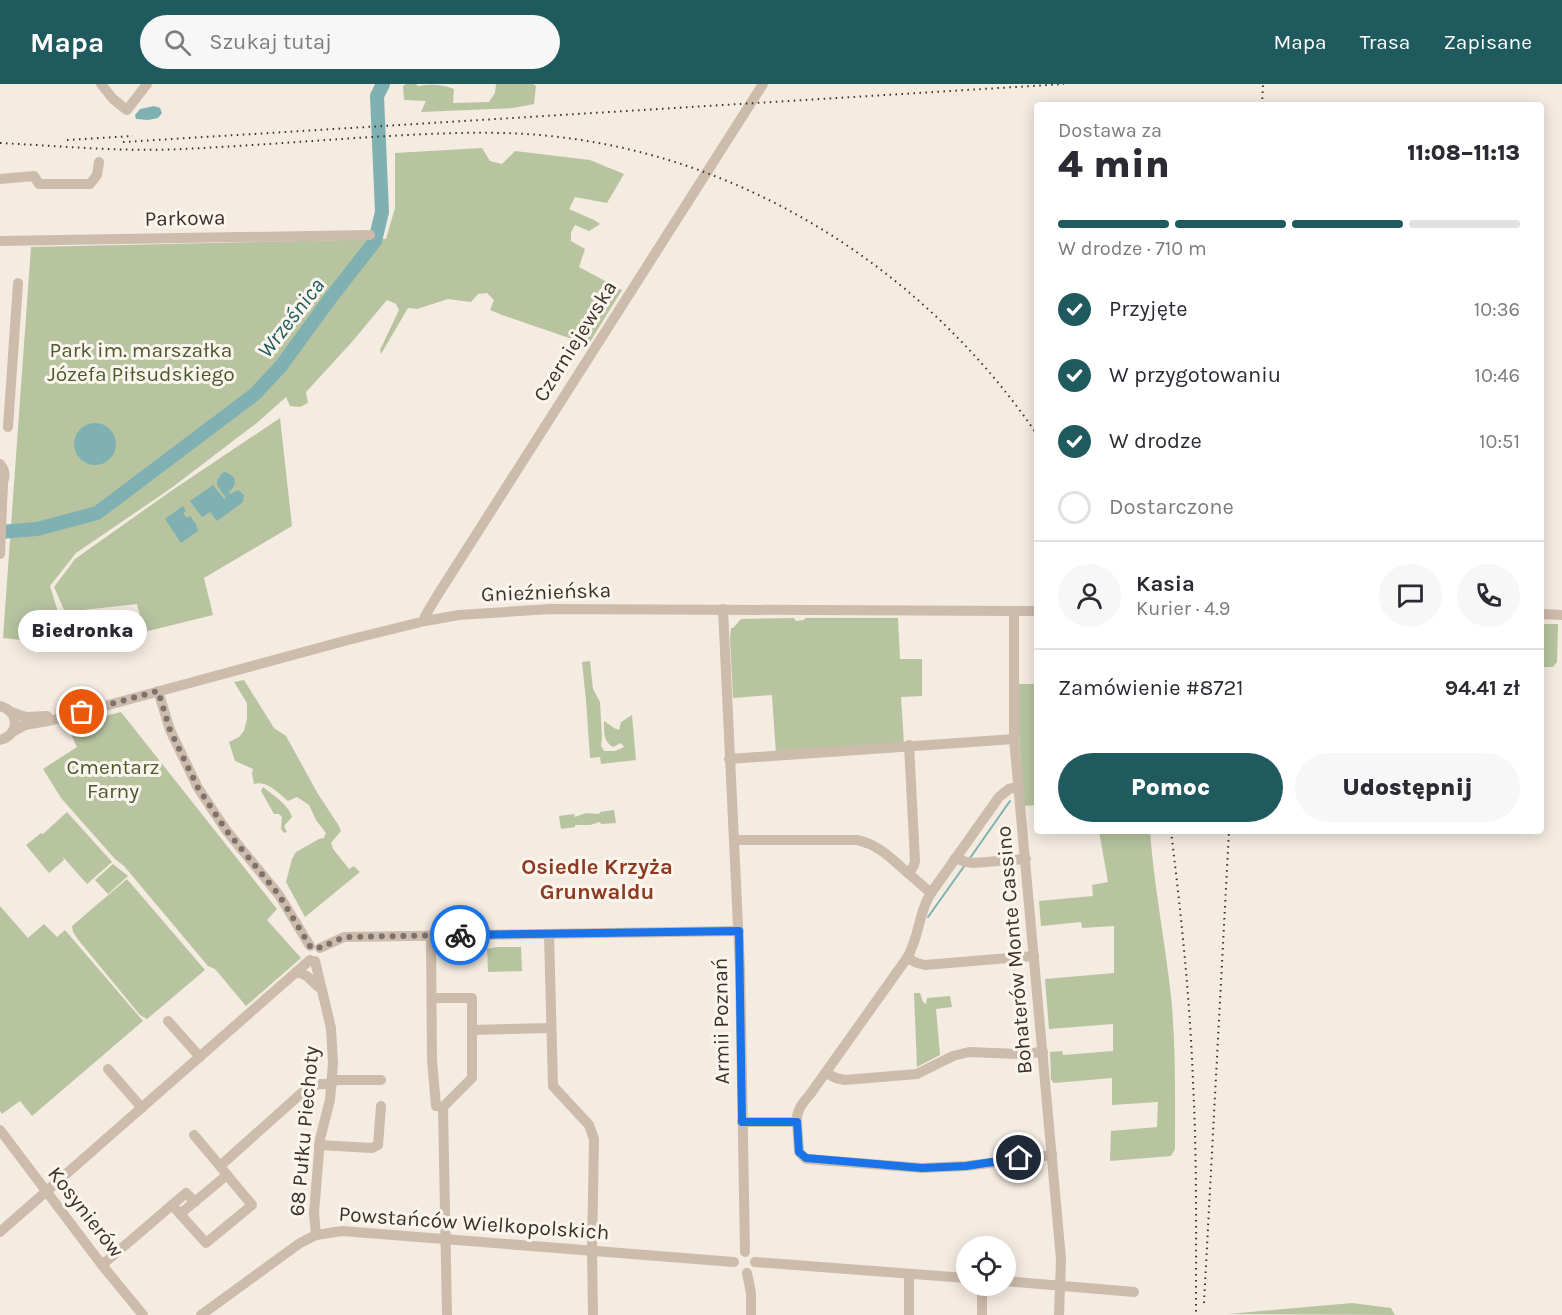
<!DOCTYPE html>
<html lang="pl">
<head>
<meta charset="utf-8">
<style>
  :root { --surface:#fff; --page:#f7f7f7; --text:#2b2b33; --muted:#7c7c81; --line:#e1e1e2; --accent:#1f5a5e }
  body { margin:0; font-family:Karla,sans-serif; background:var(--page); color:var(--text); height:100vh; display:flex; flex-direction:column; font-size:22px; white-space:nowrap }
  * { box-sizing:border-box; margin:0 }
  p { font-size:20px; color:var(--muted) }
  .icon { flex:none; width:33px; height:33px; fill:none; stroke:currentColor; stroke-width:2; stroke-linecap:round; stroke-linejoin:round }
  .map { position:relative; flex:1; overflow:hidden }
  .side { position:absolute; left:1034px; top:18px; width:510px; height:732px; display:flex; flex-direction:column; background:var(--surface); border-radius:6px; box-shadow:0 3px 15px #0003 }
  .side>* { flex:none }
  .fabs { position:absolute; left:956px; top:1152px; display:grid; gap:12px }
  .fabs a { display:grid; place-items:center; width:60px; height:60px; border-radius:50%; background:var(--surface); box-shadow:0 3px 15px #0003; font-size:30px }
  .pin { position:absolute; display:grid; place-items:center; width:51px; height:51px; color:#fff; margin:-26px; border:3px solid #fff; border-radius:50%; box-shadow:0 2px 6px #0007 }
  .courier { position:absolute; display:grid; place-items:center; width:60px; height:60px; margin:-30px; border:4px solid #1a73e8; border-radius:50%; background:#fff; color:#222; box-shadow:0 2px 8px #0007 }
  .bubble { position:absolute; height:42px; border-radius:21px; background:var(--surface); box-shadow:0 3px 15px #0003; font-size:20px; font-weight:800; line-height:42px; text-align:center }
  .overview em { font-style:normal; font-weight:800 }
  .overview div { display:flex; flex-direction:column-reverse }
  .overview { display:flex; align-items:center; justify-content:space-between; height:102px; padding:0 24px }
  h1 { font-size:39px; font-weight:800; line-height:45px }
  .bar { display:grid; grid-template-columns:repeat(4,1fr); gap:9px 6px; align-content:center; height:72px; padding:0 24px }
  .bar i { height:8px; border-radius:4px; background:var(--line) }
  .bar .selected { background:var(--accent) }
  .bar p { grid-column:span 4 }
  .line { display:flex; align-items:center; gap:15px; padding:0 24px; border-top:2px solid var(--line) }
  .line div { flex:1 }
  .round { display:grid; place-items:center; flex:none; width:63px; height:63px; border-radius:32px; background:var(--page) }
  ol { padding:0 24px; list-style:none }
  li { display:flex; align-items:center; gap:18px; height:66px }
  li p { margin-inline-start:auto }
  li .icon { padding:6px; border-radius:50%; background:var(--accent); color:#fff; stroke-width:4 }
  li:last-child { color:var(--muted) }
  li i { width:33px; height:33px; border:3px solid var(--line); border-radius:50% }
  .action { display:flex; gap:12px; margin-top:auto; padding:12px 24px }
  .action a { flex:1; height:69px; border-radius:36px; background:var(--accent); color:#fff; font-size:24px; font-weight:800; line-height:69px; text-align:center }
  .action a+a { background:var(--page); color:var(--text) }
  header { display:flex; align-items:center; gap:36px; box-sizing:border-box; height:84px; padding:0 30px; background:var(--accent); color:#fff }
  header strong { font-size:28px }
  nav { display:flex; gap:33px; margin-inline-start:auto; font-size:21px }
  .search { width:420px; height:54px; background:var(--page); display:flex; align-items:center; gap:15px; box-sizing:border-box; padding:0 21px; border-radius:33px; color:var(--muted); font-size:22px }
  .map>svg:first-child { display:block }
  .green { fill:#b8c4a0 }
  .water { fill:#7fb0b2 }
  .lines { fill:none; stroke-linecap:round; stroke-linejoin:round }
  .stream { stroke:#7fb0b2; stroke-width:2 }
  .river { stroke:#7fb0b2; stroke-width:14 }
  .minor { stroke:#cdbbac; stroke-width:10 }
  .rail { stroke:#3b302b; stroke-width:2; stroke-dasharray:1.5 4.5; stroke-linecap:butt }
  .done { stroke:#7c716b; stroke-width:6; stroke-dasharray:0 10.8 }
  .route { stroke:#1a73e8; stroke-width:8 }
  .labels { text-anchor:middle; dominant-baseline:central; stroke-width:6; stroke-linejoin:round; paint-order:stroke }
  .street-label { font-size:21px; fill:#3b302b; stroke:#fbf5ee }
  .park-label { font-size:21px; fill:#4a5a2e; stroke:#fbf5ee }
  .water-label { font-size:22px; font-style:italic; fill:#1f5a5e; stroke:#fbf5ee }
  .neighbourhood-label { font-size:22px; font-weight:bold; fill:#8c3b22; stroke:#fbf5ee }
</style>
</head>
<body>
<header>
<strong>Mapa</strong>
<div class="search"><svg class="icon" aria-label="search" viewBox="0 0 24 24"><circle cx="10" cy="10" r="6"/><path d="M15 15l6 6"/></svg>Szukaj tutaj</div>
<nav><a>Mapa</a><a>Trasa</a><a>Zapisane</a></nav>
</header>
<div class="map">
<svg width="1562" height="1231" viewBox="0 0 1562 1231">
  <rect width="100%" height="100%" fill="#f4ebe1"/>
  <g class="green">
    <path d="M406,0H416L418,2C432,0 441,0 454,5L453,19L489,18L495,9L496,0H533L536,2L534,20L513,24L421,28L426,17L404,16L403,2Z"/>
    <polygon points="482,64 490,77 502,80 515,67 590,76 624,90 607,119 575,113 569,125 594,136 600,140 589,147 575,141 571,148 571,157 585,165 579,183 622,206 585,266 572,255 502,231 490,226 494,216 487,209 478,210 471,218 448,215 417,225 408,224 381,270 380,266 399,226 396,220 387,216 351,259 306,308 308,319 300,323 290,322 286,313 258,338 170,405 76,469 50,502 62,541 38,558 3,554 31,163 386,155 395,124 395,69"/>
    <polygon points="280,334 292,442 204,494 213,531 144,548 137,520 65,528 54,503 75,475 171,407"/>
    <polygon points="794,534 796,537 804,536 805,534 898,534 900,575 922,575 922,612 901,613 904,660 776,670 772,611 733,614 730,555 731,544 733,544 741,535"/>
    <polygon points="1540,540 1558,540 1557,578 1553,583 1541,583"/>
    <path d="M590,577L593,605L600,618L602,653L601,662L604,667H615L624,663L621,659L613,663C603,657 604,649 604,637L614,644L619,646L621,638L632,631L636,676L601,680L600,673L590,674L586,616L582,578Z"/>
    <path d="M244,596L274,644L286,652L318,710L339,742L341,747L331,759L333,765L349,785L354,782L360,788L305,833L286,798L292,775L296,768L319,755L324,754L326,749L316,736L309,721L297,713L288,717C278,709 267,696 254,700L252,690L253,685L235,677L229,658L239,653L244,647L247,635V619L234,598Z"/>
    <polygon points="1018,600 1036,600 1036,721 1024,722 1019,651"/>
    <polygon points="121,628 277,825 267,836 301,874 246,922 215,885 208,882 124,782 115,775 61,714 43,685 77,663 68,644 82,641 82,638"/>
    <path d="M263,703C274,712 288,720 292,733L284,742L287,748L284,749L281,745L282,733L279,730H274L261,707Z"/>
    <polygon points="614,726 616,739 601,740 600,738 590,741 575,741 575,743 561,745 559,732 574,730 575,733 586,729 599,730 600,728"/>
    <polygon points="67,728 112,778 87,800 63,773 64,776 49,789 26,761 41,749 43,750"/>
    <path d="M1099,747H1150C1154,802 1165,857 1171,912C1176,963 1175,1014 1175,1065L1171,1072L1110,1077L1111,1047L1157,1043L1158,1018L1112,1021V994L1054,999L1051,996L1050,968L1062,967L1063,971L1113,967V940L1049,945L1045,895L1114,889V842L1082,844L1081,838L1041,842L1039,817L1093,812L1092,801L1108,798Z"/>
    <polygon points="113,780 128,792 108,810 95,796"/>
    <polygon points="127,795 205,886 147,935 140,931 80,858 73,848 72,842"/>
    <polygon points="0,822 28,854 44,840 57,853 65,846 143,937 32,1032 20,1017 2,1030 0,1027"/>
    <polygon points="497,863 521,863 522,887 488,888 487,865"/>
    <polygon points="914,909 920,909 923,918 926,920 927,914 950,912 952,923 936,925 940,971 917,983"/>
    <polygon points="1352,1219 1391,1224 1395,1231 1228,1230"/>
  </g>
  <g class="water">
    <polygon points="154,22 160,24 162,29 158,34 148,36 136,35 135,31 140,25"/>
    <circle cx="95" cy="360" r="21"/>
    <path d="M226,388L234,393C236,400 234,403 229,408L230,410L238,406L244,411L243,418L217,437L210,428L202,433L190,417L213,401L224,415L226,414L217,401V397L222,389Z"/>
    <polygon points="183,422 186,427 183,429 187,434 190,432 196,440 198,447 181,459 165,435"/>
  </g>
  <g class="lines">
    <g class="stream">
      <polyline points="970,774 1010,717"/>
      <polyline points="928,833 965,781"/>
    </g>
    <polyline class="river" points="0,448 37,445 97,429 255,310 281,282 329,216 375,157 382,128 377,12 383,0"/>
    <g class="minor">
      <polyline points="101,0 113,15 127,26 147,0"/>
      <polyline points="0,95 34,92 39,100 90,100 97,91 99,78"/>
      <polyline points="0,157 370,151"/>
      <polyline points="8,343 18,199"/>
      <path d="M0,380C6,387 6,395 0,402"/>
      <polyline points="0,470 3,399"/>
      <polyline points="723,525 740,884 745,1168"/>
      <polyline points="1014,527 1014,655 1061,1175 1059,1231"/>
      <polyline points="1540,530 1562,531"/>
      <polyline points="425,537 425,532 437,512 763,0"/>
      <polyline points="158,607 170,646 198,704 226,746 279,811 310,862"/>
      <path d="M0,622C20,627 20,651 0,656"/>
      <polyline points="11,628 26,633 47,632"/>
      <polyline points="14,647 25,641 53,636 348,556 425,537 459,531 550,525 1036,527"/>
      <polyline points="729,675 1014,655"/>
      <path d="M734,756H857C878,760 893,776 909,790"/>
      <polyline points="955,774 966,778 973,779 1026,775"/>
      <polyline points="931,809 999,713 1009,705 1018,703"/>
      <polyline points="549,850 553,1002 589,1041 594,1055 592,1166 593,1231"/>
      <polyline points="431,852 432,976 436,1022 443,1023"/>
      <polyline points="320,864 344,853 739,847"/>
      <path d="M907,874C920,852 918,829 931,809L909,790L914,781L915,777L909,661"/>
      <polyline points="315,877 331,944 333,979 330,1016 320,1055 314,1129 316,1151"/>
      <path d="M296,888C312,891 310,899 322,905"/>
      <polyline points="432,914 472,914 472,994 443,1023 447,1231"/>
      <polyline points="168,937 200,973"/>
      <polyline points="472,946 551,944"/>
      <polyline points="108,985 142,1024"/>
      <polyline points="826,989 836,994 845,996 917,990 953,972 969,968 1019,970 1043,968"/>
      <polyline points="332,996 381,996"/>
      <path d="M742,1038H797C796,1025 804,1018 811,1009L907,874L917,879L925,881L1034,872"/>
      <polyline points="797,1038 799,1068 806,1075 922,1084 966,1082 1052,1071"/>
      <polyline points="0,1046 102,1181 143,1231"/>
      <polyline points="194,1051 220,1082"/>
      <polyline points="319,1061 372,1064 378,1061 381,1022"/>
      <polyline points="172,1121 180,1130 227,1091 220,1082 305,1006 319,1000 332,1000"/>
      <polyline points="180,1130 206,1159 252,1121 227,1091"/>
      <polyline points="0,1148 310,876"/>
      <polyline points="755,1178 966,1194"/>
      <polyline points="102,1181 186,1109 195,1118"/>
      <polyline points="747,1189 751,1209 751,1231"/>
      <polyline points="1005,1197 1134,1208"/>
      <polyline points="201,1231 300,1159 316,1151 342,1147 734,1178"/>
      <polyline points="909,1231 909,1190"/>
      <polyline points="982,1231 982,1202"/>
    </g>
    <g class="rail">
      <polyline points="1262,21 1263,0"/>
      <polyline points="67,56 133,52"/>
      <polyline points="123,58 1064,0"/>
      <path d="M0,59C61,62 122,68 183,65C246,62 309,57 372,53C423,50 475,47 526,50C732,63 920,180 1036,349"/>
      <path d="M1171,747C1181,830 1190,914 1193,998C1197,1075 1196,1153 1196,1231"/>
      <polyline points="1204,1219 1229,747"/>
    </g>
  </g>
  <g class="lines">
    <polyline class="done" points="82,628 158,607 170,646 198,704 226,746 279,811 310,862 317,861 320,864 344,853 460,851"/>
    <polyline class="route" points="460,851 739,847 742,1038 797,1038 799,1068 806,1074 922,1084 966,1082 1019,1074"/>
  </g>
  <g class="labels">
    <g class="street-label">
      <text transform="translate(185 134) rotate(-1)">Parkowa</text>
      <text transform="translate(575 257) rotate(-58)">Czerniejewska</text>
      <text transform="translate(546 508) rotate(-2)">Gnieźnieńska</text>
      <text transform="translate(1014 866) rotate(-95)">Bohaterów Monte Cassino</text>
      <text transform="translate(721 937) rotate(-91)">Armii Poznań</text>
      <text transform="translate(304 1047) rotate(-85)">68 Pułku Piechoty</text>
      <text transform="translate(86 1128) rotate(52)">Kosynierów</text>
      <text transform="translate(474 1139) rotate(4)">Powstańców Wielkopolskich</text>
    </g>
    <g class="park-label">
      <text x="141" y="266">Park im. marszałka<tspan x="141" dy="24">Józefa Piłsudskiego</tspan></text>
      <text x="113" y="683">Cmentarz<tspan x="113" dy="24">Farny</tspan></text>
    </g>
    <g class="water-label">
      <text transform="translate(291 234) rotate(-52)">Wrześnica</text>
    </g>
    <g class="neighbourhood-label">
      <text x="597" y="783">Osiedle Krzyża<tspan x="597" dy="25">Grunwaldu</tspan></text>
    </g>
  </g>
</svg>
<div class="fabs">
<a><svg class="icon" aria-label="locate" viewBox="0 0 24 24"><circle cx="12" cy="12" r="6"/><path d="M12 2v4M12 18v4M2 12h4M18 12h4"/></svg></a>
</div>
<div class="pin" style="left:82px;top:628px;background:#ea580c"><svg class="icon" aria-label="bag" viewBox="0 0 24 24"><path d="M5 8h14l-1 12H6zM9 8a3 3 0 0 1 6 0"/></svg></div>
<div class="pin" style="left:1019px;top:1074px;background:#1f2937"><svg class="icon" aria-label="home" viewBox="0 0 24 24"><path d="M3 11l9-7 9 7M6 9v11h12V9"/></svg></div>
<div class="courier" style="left:460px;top:851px"><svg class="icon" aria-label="bike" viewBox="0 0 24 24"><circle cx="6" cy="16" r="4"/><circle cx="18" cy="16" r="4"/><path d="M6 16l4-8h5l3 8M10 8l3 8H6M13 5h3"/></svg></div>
<div class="bubble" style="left:18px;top:526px;width:129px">Biedronka</div>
<section class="side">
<div class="overview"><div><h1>4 min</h1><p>Dostawa za</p></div><em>11:08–11:13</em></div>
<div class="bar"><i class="selected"></i><i class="selected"></i><i class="selected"></i><i></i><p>W drodze · 710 m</p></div>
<ol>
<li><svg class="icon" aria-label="check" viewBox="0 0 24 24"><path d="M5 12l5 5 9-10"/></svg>Przyjęte<p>10:36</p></li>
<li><svg class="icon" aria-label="check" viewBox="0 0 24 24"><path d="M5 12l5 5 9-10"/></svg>W przygotowaniu<p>10:46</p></li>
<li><svg class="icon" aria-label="check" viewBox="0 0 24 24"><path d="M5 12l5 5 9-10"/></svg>W drodze<p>10:51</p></li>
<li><i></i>Dostarczone</li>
</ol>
<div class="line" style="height:108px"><a class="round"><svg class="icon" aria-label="person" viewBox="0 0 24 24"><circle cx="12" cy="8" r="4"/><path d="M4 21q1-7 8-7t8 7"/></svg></a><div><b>Kasia</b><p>Kurier · 4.9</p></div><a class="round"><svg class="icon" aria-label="chat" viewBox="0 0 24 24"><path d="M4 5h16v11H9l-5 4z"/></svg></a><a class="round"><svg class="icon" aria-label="phone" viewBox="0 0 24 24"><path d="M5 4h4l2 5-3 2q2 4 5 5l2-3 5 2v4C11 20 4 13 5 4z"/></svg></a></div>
<div class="line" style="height:78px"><div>Zamówienie #8721</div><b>94.41 zł</b></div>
<div class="action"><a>Pomoc</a><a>Udostępnij</a></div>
</section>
</div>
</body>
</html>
